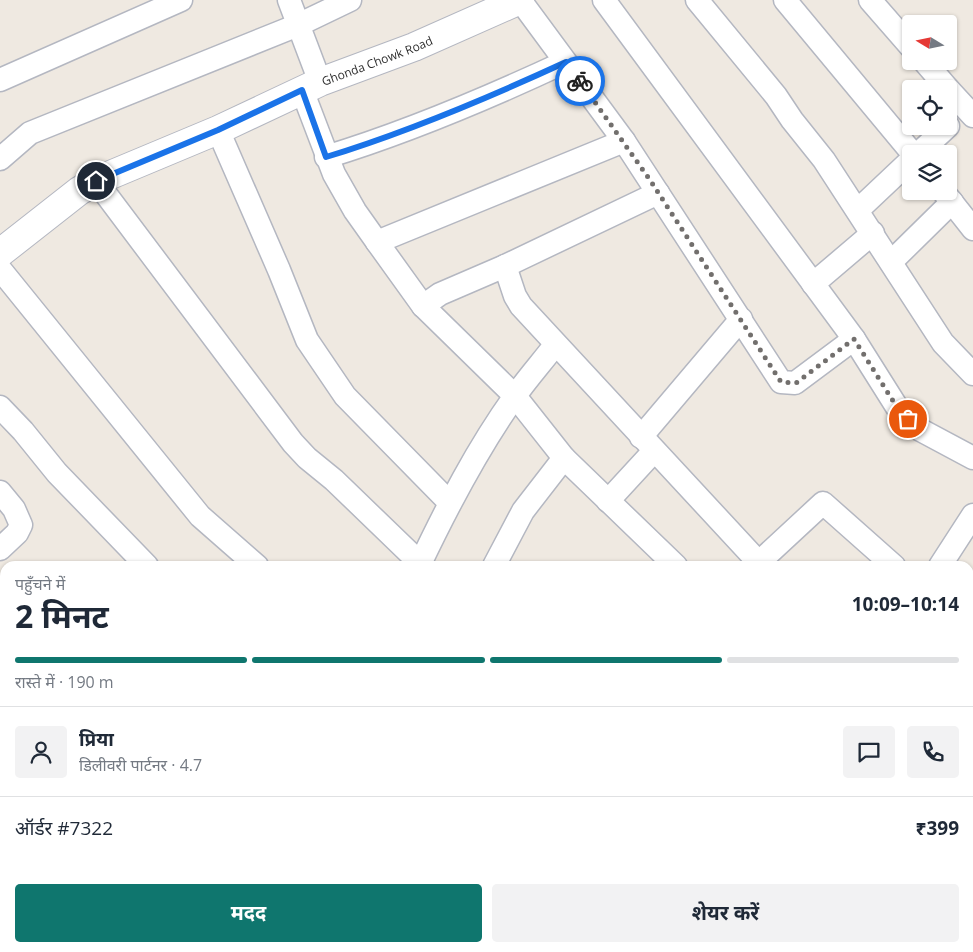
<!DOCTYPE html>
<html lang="hi">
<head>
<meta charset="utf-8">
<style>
  :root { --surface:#fff; --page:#f2f2f3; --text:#1f2937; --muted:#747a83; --line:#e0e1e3; --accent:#0f766e }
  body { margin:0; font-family:"Open Sans","Noto Sans Devanagari",sans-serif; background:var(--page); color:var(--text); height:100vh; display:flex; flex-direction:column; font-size:19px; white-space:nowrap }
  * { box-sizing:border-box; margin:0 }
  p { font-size:16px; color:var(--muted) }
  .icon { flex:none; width:28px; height:28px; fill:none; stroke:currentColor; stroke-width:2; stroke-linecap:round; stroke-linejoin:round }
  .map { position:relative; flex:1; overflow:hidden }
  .sheet { position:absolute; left:0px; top:561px; width:974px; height:391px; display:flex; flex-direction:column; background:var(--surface); border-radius:15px 15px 0 0; box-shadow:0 1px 4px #0004 }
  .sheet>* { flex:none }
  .needle { width:32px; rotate:280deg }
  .tools { position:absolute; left:902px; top:15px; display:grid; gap:10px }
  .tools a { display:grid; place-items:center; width:55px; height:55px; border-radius:5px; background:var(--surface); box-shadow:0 1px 4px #0004; font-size:25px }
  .pin { position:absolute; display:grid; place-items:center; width:42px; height:42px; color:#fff; margin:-21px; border:2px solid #fff; border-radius:50%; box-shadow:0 1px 5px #0007 }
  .courier { position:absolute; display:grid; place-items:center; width:50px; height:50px; margin:-25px; border:4px solid #1a73e8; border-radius:50%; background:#fff; color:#222; box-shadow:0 1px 6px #0007 }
  .head em { font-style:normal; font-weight:700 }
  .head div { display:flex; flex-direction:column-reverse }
  .head { display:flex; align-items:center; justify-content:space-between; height:85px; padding:0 15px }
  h1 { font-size:32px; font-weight:700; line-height:38px }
  .bar { display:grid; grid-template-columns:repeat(4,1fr); gap:8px 5px; align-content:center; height:60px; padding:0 15px }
  .bar i { height:6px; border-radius:4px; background:var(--line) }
  .bar .current { background:var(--accent) }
  .bar p { grid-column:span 4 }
  .line { display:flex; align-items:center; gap:12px; padding:0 15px; border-top:1px solid var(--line) }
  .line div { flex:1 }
  .round { display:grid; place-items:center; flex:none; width:52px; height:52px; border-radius:5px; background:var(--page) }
  .cta { display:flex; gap:10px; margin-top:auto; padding:10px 15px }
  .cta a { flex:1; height:58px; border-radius:5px; background:var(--accent); color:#fff; font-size:20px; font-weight:700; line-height:58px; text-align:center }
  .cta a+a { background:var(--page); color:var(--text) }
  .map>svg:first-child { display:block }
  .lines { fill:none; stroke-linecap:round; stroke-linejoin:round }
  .minor-casing { stroke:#b4b7c1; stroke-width:25 }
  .tertiary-casing { stroke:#b4b7c1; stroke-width:30 }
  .minor { stroke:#fff; stroke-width:22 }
  .tertiary { stroke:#fff; stroke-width:28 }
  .done { stroke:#726f6d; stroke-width:5; stroke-dasharray:0 9 }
  .route { stroke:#1a73e8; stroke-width:6 }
  .labels { text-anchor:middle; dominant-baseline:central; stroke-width:4.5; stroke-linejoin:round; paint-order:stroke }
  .street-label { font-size:12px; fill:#2e2e2e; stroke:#fff }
</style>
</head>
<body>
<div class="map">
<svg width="973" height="952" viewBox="0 0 973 952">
  <rect width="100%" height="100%" fill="#efe9e1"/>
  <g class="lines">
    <defs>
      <g id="minor">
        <polyline points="289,0 320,82"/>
        <polyline points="520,0 624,141 781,382 795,383 854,339"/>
        <polyline points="604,0 854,339 900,412 915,427 973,458"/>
        <polyline points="697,0 776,96 792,120 824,160 943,343 973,374"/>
        <polyline points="785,0 913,154"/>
        <polyline points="870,0 911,47"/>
        <polyline points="924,61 948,89"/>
        <polyline points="0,80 181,0"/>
        <polyline points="302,90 334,174 355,211 377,242"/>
        <polyline points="949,90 973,116"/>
        <polyline points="218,130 279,270 307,340 345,396 450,503"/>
        <polyline points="624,141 377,242 423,306 515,396 564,458 676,566"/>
        <polyline points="918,154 948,126"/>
        <path d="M326,157C408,132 488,98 565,62"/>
        <polyline points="0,159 30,133 298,25 350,0"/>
        <polyline points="96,181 293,443 307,458 334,480 420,563"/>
        <polyline points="943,191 973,229"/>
        <polyline points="858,210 911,160"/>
        <polyline points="891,262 952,202"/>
        <polyline points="505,266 515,296 521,306 762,566"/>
        <polyline points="0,269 200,516 257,566"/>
        <polyline points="813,284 873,233"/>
        <polyline points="423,306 440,294 505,266 658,193"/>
        <polyline points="0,407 23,431 57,473 147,566"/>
        <polyline points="641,437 741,319"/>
        <polyline points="0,492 14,509 21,525 17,533 0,549"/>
        <polyline points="608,501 654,451"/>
        <path d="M419,566C447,507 477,449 515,396C527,379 542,362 555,345"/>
        <polyline points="494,566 523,511 564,458"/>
        <polyline points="755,566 823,503 894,566"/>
        <polyline points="940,566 973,515"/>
        <polyline points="969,620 973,621"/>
        <polyline points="0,695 5,699"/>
        <polyline points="969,715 973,718"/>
        <polyline points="969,851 973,854"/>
        <polyline points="0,852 5,854"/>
        <polyline points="969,923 973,917"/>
        <polyline points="120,948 123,952"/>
        <polyline points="243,948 252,952"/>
        <polyline points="627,948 635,952"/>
        <polyline points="761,948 768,952"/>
        <polyline points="947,948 955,952"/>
        <polyline points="20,952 22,948"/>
        <polyline points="70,952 71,948"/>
        <polyline points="289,952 291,948"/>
        <polyline points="355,952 357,948"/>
        <polyline points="434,952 436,948"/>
        <polyline points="503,952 504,948"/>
        <polyline points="560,952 562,948"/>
      </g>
      <g id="tertiary">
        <path id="s1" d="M0,253L79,191L96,181L218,130L320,82L414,47L520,0"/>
      </g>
    </defs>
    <use href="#minor" class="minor-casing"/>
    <use href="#tertiary" class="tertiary-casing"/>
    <use href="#minor" class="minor"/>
    <use href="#tertiary" class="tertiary"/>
  </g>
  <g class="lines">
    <polyline class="done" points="580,81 650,180 781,382 796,383 854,339 900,412 908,419"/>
    <path class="route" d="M96,181L218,130L302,90L326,157C408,132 488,98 566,62L580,81"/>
  </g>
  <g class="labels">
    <g class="street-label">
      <text stroke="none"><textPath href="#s1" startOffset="426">Ghonda Chowk Road</textPath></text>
    </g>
  </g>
</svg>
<div class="tools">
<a><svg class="needle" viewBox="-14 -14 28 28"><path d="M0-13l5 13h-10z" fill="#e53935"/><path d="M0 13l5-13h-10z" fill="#747a83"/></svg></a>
<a><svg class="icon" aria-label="locate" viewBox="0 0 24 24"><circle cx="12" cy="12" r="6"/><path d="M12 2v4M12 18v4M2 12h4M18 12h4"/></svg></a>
<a><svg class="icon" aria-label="layers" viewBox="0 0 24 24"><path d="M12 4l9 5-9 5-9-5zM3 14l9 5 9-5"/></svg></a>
</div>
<div class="pin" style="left:908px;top:419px;background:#ea580c"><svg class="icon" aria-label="bag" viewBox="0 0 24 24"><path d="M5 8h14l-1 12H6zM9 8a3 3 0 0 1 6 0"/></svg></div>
<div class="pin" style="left:96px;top:181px;background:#1f2937"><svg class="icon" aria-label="home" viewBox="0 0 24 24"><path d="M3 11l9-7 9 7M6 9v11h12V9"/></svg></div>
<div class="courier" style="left:580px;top:81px"><svg class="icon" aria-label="bike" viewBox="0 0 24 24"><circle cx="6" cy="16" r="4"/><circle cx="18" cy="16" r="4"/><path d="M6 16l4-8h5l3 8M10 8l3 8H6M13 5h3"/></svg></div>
<section class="sheet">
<div class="head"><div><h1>2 मिनट</h1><p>पहुँचने में</p></div><em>10:09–10:14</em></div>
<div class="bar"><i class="current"></i><i class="current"></i><i class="current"></i><i></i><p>रास्ते में · 190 m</p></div>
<div class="line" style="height:90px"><a class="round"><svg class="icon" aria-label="person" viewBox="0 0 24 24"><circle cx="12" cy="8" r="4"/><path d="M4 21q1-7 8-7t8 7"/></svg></a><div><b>प्रिया</b><p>डिलीवरी पार्टनर · 4.7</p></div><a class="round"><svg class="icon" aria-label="chat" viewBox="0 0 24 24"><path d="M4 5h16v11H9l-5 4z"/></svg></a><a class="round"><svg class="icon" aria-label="phone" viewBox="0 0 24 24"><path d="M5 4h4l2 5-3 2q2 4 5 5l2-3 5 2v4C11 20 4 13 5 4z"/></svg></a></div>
<div class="line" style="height:65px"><div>ऑर्डर #7322</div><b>₹399</b></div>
<div class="cta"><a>मदद</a><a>शेयर करें</a></div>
</section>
</div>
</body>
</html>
